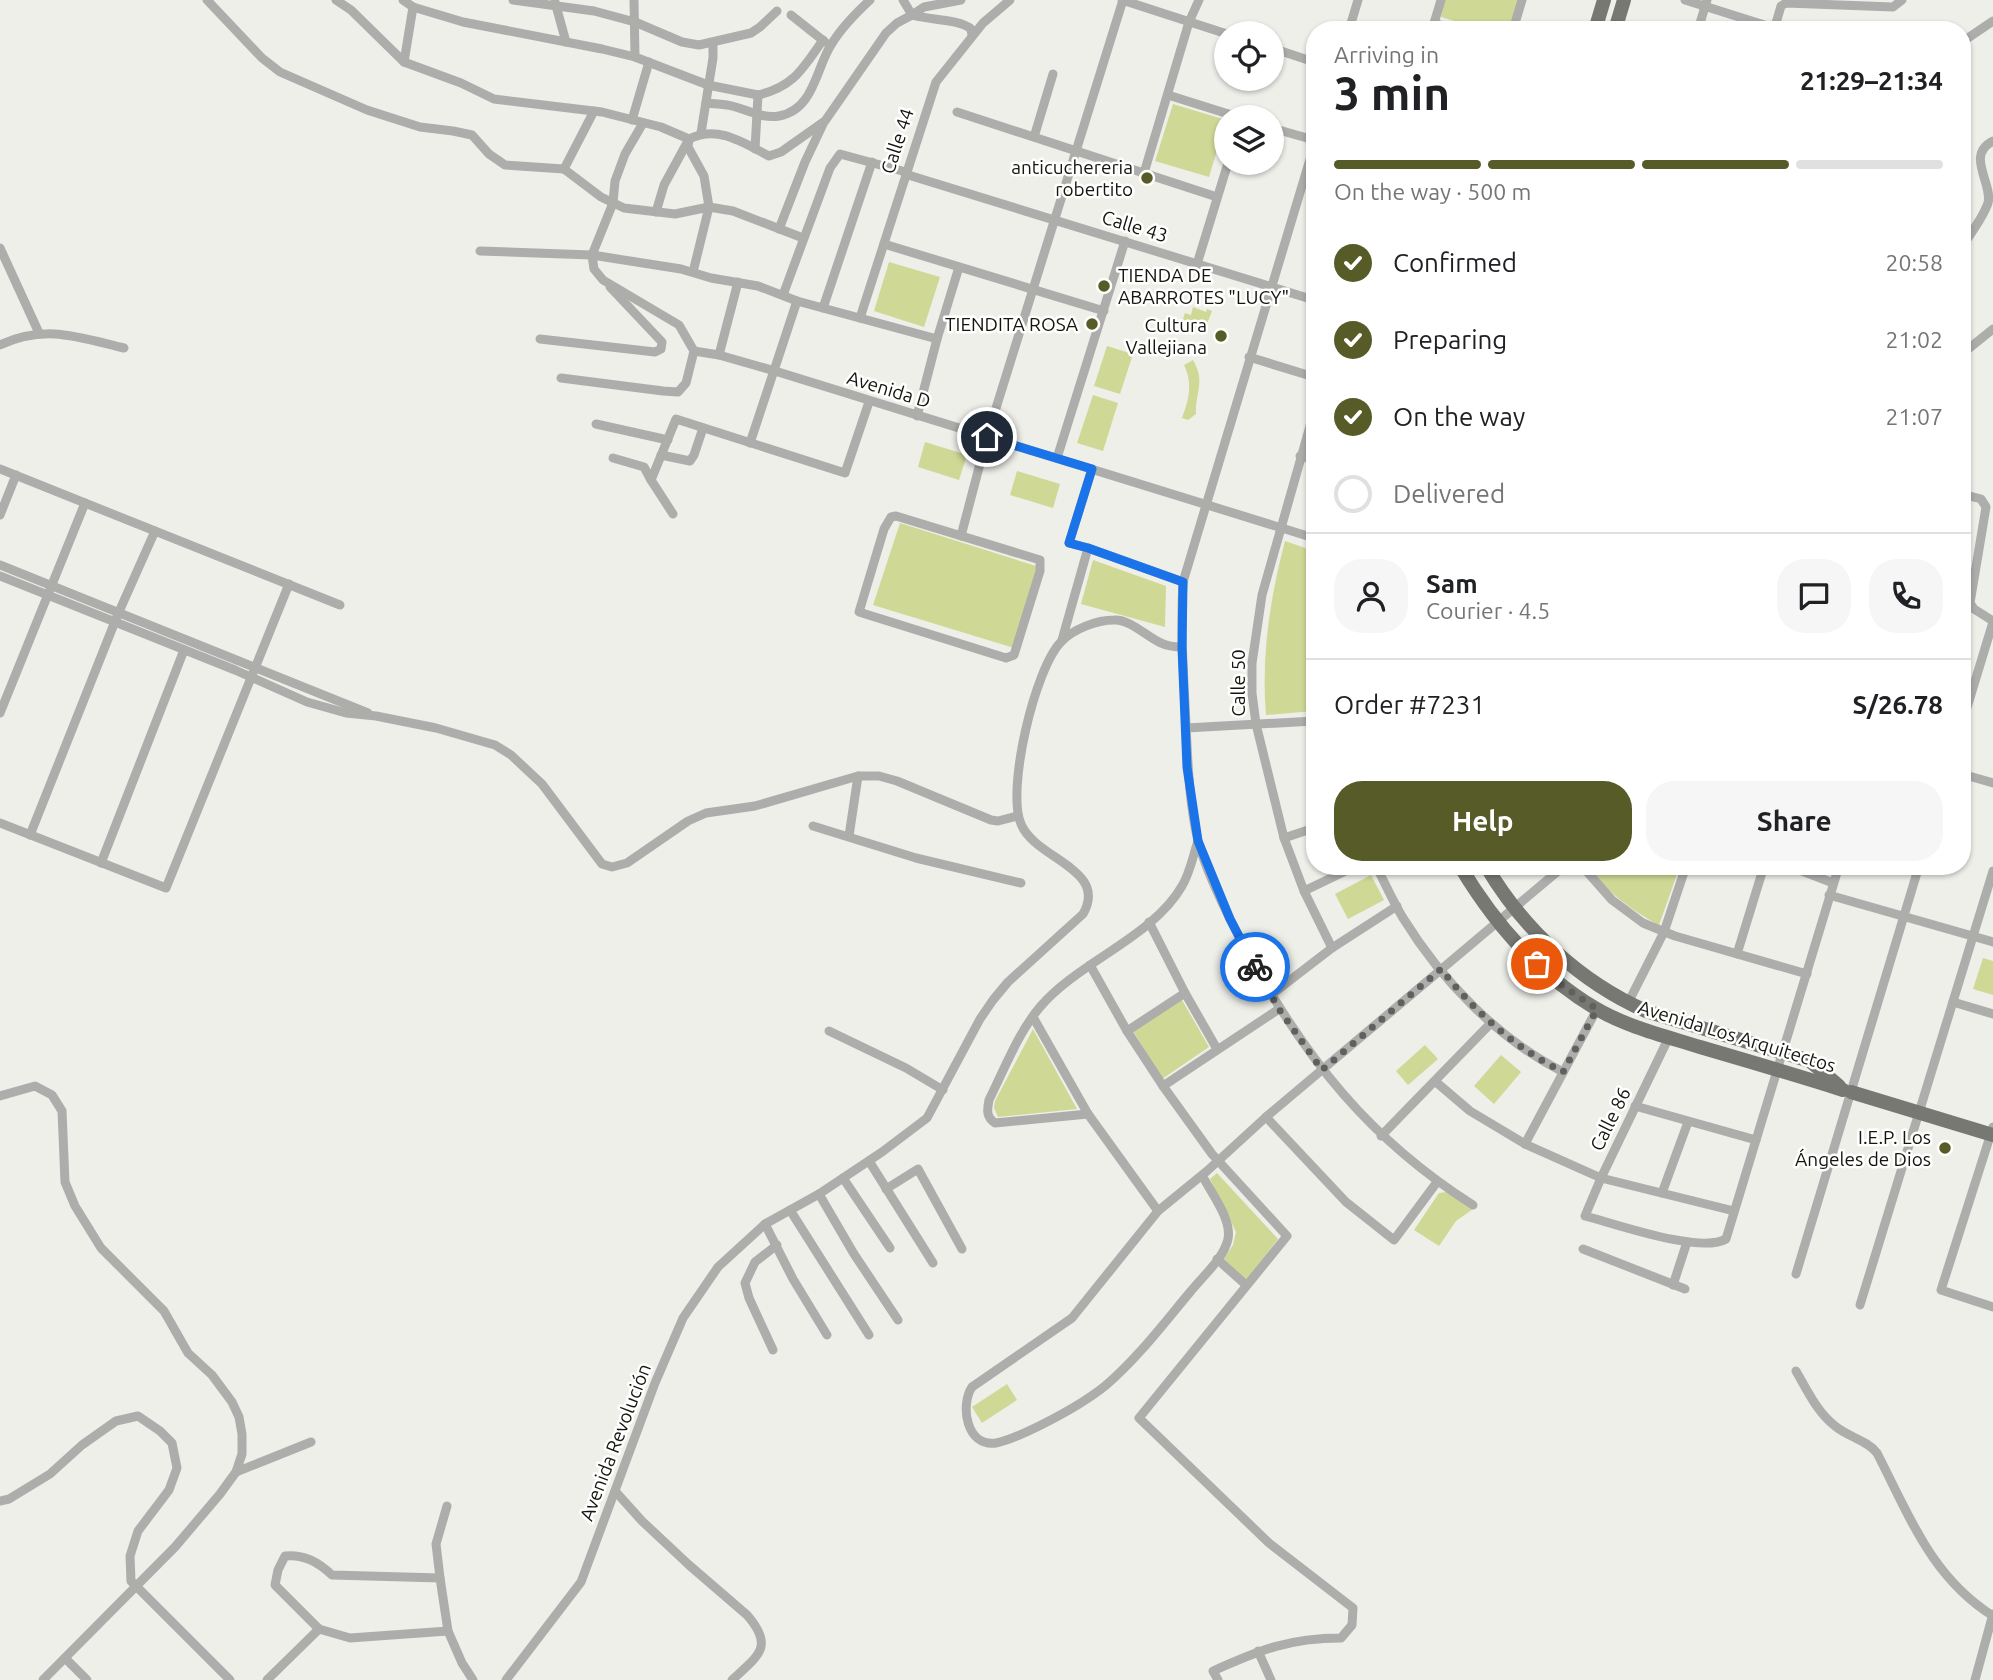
<!DOCTYPE html>
<html lang="en">
<head>
<meta charset="utf-8">
<style>
  :root { --surface:#fff; --page:#f6f6f6; --text:#202124; --muted:#757577; --line:#e0e0e0; --accent:#565b28 }
  body { margin:0; font-family:Ubuntu,sans-serif; background:var(--page); color:var(--text); height:100vh; display:flex; flex-direction:column; font-size:26px; white-space:nowrap }
  * { box-sizing:border-box; margin:0 }
  p { font-size:23px; color:var(--muted) }
  .icon { flex:none; width:38px; height:38px; fill:none; stroke:currentColor; stroke-width:2; stroke-linecap:round; stroke-linejoin:round }
  .map { position:relative; flex:1; overflow:hidden }
  .details { position:absolute; left:1306px; top:21px; width:665px; height:854px; display:flex; flex-direction:column; background:var(--surface); border-radius:28px; box-shadow:0 2px 5px #0004 }
  .details>* { flex:none }
  .controls { position:absolute; left:1214px; top:21px; display:grid; gap:14px }
  .controls a { display:grid; place-items:center; width:70px; height:70px; border-radius:50%; background:var(--surface); box-shadow:0 2px 5px #0004; font-size:35px }
  .pin { position:absolute; display:grid; place-items:center; width:60px; height:60px; color:#fff; margin:-30px; border:4px solid #fff; border-radius:50%; box-shadow:0 2px 7px #0007 }
  .courier { position:absolute; display:grid; place-items:center; width:70px; height:70px; margin:-35px; border:5px solid #1a73e8; border-radius:50%; background:#fff; color:#222; box-shadow:0 2px 9px #0007 }
  .summary em { font-style:normal; font-weight:700 }
  .summary div { display:flex; flex-direction:column-reverse }
  .summary { display:flex; align-items:center; justify-content:space-between; height:119px; padding:0 28px }
  h1 { font-size:46px; font-weight:700; line-height:52px }
  .bar { display:grid; grid-template-columns:repeat(4,1fr); gap:10px 7px; align-content:center; height:84px; padding:0 28px }
  .bar i { height:9px; border-radius:5px; background:var(--line) }
  .bar .active { background:var(--accent) }
  .bar p { grid-column:span 4 }
  .line { display:flex; align-items:center; gap:18px; padding:0 28px; border-top:2px solid var(--line) }
  .line div { flex:1 }
  .round { display:grid; place-items:center; flex:none; width:74px; height:74px; border-radius:28px; background:var(--page) }
  ol { padding:0 28px; list-style:none }
  li { display:flex; align-items:center; gap:21px; height:77px }
  li p { margin-inline-start:auto }
  li .icon { padding:7px; border-radius:50%; background:var(--accent); color:#fff; stroke-width:4 }
  li:last-child { color:var(--muted) }
  li i { width:38px; height:38px; border:4px solid var(--line); border-radius:50% }
  .action { display:flex; gap:14px; margin-top:auto; padding:14px 28px }
  .action a { flex:1; height:80px; border-radius:28px; background:var(--accent); color:#fff; font-size:28px; font-weight:700; line-height:80px; text-align:center }
  .action a+a { background:var(--page); color:var(--text) }
  .map>svg:first-child { display:block }
  .green { fill:#d0d896 }
  .lines { fill:none; stroke-linecap:round; stroke-linejoin:round }
  .street { stroke:#adaeab; stroke-width:9 }
  .primary { stroke:#777873; stroke-width:14 }
  .done { stroke:#60615e; stroke-width:7; stroke-dasharray:0 12.6 }
  .route { stroke:#1a73e8; stroke-width:9 }
  .poi-dot { fill:#565b28; stroke:#fffffe; stroke-width:2.5 }
  .labels { text-anchor:middle; dominant-baseline:central; stroke-width:5; stroke-linejoin:round; paint-order:stroke }
  .street-label { font-size:19px; fill:#141513; stroke:#fffffe }
  .poi-label { font-size:19px; fill:#141513; stroke:#fffffe; text-anchor:end }
</style>
</head>
<body>
<div class="map">
<svg width="1993" height="1680" viewBox="0 0 1993 1680">
  <rect width="100%" height="100%" fill="#eeefe9"/>
  <g class="green">
    <polygon points="1444,0 1518,0 1509,30 1485,30 1441,17"/>
    <polygon points="1173,104 1226,120 1209,177 1155,161"/>
    <polygon points="889,262 940,277 924,327 874,311"/>
    <polygon points="1193,307 1206,312 1207,309 1212,311 1205,329 1202,331 1191,328 1192,325 1183,319 1185,313 1191,315"/>
    <polygon points="1107,346 1133,354 1120,394 1094,386"/>
    <path d="M1193,360C1206,382 1195,392 1196,414L1188,420L1182,418C1189,399 1193,384 1184,365Z"/>
    <polygon points="1093,395 1118,403 1103,451 1077,443"/>
    <polygon points="925,442 967,455 959,480 918,467"/>
    <polygon points="1017,471 1060,484 1053,508 1010,495"/>
    <polygon points="900,523 1039,567 1014,648 873,605"/>
    <path d="M1285,541L1314,551V711L1266,715C1261,656 1270,598 1285,541Z"/>
    <polygon points="1093,560 1166,586 1165,627 1081,604"/>
    <path d="M1587,866H1680L1659,925C1630,910 1608,892 1587,866Z"/>
    <polygon points="1371,875 1384,900 1348,919 1335,894"/>
    <polygon points="1983,958 1993,961 1993,995 1973,989"/>
    <polygon points="1182,1000 1209,1047 1162,1079 1133,1031"/>
    <polygon points="1033,1029 1077,1109 998,1117 994,1108 995,1101"/>
    <polygon points="1425,1045 1438,1059 1408,1085 1396,1071"/>
    <polygon points="1501,1055 1521,1072 1494,1104 1474,1086"/>
    <polygon points="1217,1173 1278,1239 1246,1280 1223,1260 1233,1245 1236,1232 1210,1179"/>
    <polygon points="1446,1192 1473,1209 1456,1221 1439,1246 1414,1230 1439,1193"/>
    <polygon points="1007,1384 1017,1400 982,1423 972,1407"/>
  </g>
  <g class="lines">
    <g class="street">
      <polyline points="207,0 262,58 280,72 367,110 420,127 453,131 472,135 489,154 505,165 564,169 601,197 624,208 675,214 709,207 733,211 803,238"/>
      <path d="M336,0L351,10L404,62L461,83L494,99L602,112L661,127L689,139C718,125 742,142 769,156L781,152L825,121L886,33L897,23L912,15C928,20 961,19 971,29L972,35"/>
      <polyline points="403,0 413,7 463,22 602,49 635,57 708,85 758,95 755,149"/>
      <polyline points="513,0 594,11 635,22 682,42 699,45 751,33 760,27 777,11"/>
      <polyline points="634,0 635,57"/>
      <polyline points="903,0 912,15 924,7 961,0"/>
      <polyline points="1122,0 1227,34"/>
      <polyline points="1685,0 1774,28"/>
      <polyline points="555,2 566,42"/>
      <polyline points="791,15 825,42"/>
      <polyline points="1434,23 1456,30"/>
      <polyline points="1349,30 1358,0"/>
      <polyline points="1432,30 1441,0"/>
      <polyline points="1513,30 1522,0"/>
      <polyline points="1698,30 1707,0"/>
      <polyline points="1774,30 1781,6 1786,3 1893,7 1902,0"/>
      <polyline points="1962,42 1993,21"/>
      <polyline points="1272,48 1314,62"/>
      <polyline points="404,62 413,7"/>
      <path d="M758,95C794,87 803,68 823,40"/>
      <polyline points="1168,95 1238,117"/>
      <path d="M706,103C714,104 724,104 732,106C748,110 763,119 779,116C814,110 816,68 831,45C841,28 856,13 870,0"/>
      <polyline points="957,112 1217,197"/>
      <polyline points="632,120 649,62"/>
      <polyline points="1272,128 1314,140"/>
      <polyline points="701,133 713,58 713,43"/>
      <polyline points="1034,137 1053,74"/>
      <polyline points="689,139 688,147 704,176 709,207 693,272"/>
      <path d="M1314,146L1183,582C1180,630 1184,678 1186,725C1188,764 1189,803 1198,841C1207,875 1230,920 1247,952C1306,1059 1369,1139 1473,1205"/>
      <polyline points="564,169 594,111"/>
      <polyline points="1144,173 1189,22 1199,0"/>
      <polyline points="905,174 1314,300"/>
      <polyline points="656,212 664,185 688,141"/>
      <polyline points="779,229 805,162 823,124"/>
      <polyline points="884,244 1104,311"/>
      <path d="M1962,247C1970,234 1983,218 1988,203C1993,183 1965,155 1993,141"/>
      <polyline points="0,248 39,333"/>
      <polyline points="480,251 592,255 681,269 711,278 758,286 797,301 937,339"/>
      <polyline points="1197,264 1228,163"/>
      <polyline points="783,295 830,168 840,154 906,172"/>
      <polyline points="823,308 872,162"/>
      <polyline points="860,318 936,82 983,23 1010,0"/>
      <polyline points="540,339 655,352 661,349 662,342 610,287"/>
      <path d="M0,345C45,324 78,337 124,348"/>
      <polyline points="694,351 719,355 775,371 1314,538"/>
      <polyline points="1962,354 1993,329"/>
      <polyline points="719,355 738,282"/>
      <polyline points="1249,357 1314,377"/>
      <polyline points="561,378 663,391 678,392 686,383 694,351 679,325 603,280 594,269 592,255 613,203 615,181 625,154 643,123"/>
      <polyline points="1314,412 1262,595 1252,663 1252,693 1256,724 1284,838 1304,891 1332,948"/>
      <polyline points="917,416 937,339 959,267"/>
      <polyline points="596,424 668,440"/>
      <polyline points="750,443 797,301"/>
      <polyline points="661,455 690,461 694,455 703,428"/>
      <polyline points="1300,456 1314,460"/>
      <polyline points="613,458 644,467 651,480"/>
      <polyline points="1057,458 1125,241"/>
      <polyline points="0,469 340,605"/>
      <polyline points="1092,469 1069,543 1088,548 1183,582"/>
      <polyline points="1962,494 1981,499 1986,507 1970,603 1974,609 1993,621"/>
      <polyline points="673,514 651,480 676,419 845,473 869,402"/>
      <polyline points="0,515 16,475"/>
      <polygon points="896,516 1040,560 1040,571 1014,655 1006,658 859,612 884,529 891,517"/>
      <polyline points="961,536 987,437 1123,0"/>
      <polyline points="0,565 368,713"/>
      <polyline points="0,576 235,670 307,702 346,713 376,716 436,728 495,745 511,755 542,784 602,864 612,867 627,863 688,821 706,813 755,806 858,776 879,776 897,781 991,820 998,821 1017,816"/>
      <polyline points="1062,640 1088,548"/>
      <polyline points="0,713 85,503"/>
      <polyline points="1962,724 1993,622"/>
      <polyline points="1186,728 1314,721"/>
      <polyline points="1962,774 1993,783"/>
      <polyline points="0,823 166,888 289,584"/>
      <polyline points="813,826 916,858 1021,883"/>
      <polyline points="30,835 118,614 155,531"/>
      <polyline points="849,836 858,776"/>
      <polyline points="1284,838 1314,828"/>
      <polyline points="101,863 184,650"/>
      <path d="M1376,866C1385,883 1393,902 1403,918C1442,981 1498,1039 1563,1072"/>
      <polyline points="1582,866 1612,900 1643,923 1675,936 1807,974"/>
      <polyline points="1789,866 1833,883"/>
      <polyline points="1304,891 1356,866"/>
      <polyline points="1829,895 1993,942"/>
      <polyline points="1149,922 1185,993 1217,1049"/>
      <polyline points="1737,954 1764,866"/>
      <path d="M1090,965L1127,1031L1163,1086L1212,1154L1287,1236L1139,1418L1269,1543L1353,1608L1352,1625L1341,1638C1289,1638 1260,1650 1213,1671L1218,1680"/>
      <polyline points="1271,995 1332,948 1397,906"/>
      <polyline points="1953,1002 1993,1014"/>
      <polyline points="1628,1003 1664,932 1686,866"/>
      <polyline points="1033,1017 1088,1114 1158,1211"/>
      <polyline points="829,1031 906,1068 943,1090"/>
      <polyline points="1127,1031 1185,993"/>
      <path d="M1669,1037L1601,1178L1585,1216C1616,1224 1700,1254 1726,1239L1839,866"/>
      <polyline points="1436,1082 1470,1111 1525,1144 1601,1178 1734,1211"/>
      <polyline points="1163,1086 1279,1009"/>
      <polyline points="0,1096 35,1086 52,1095 62,1111 65,1182 75,1206 101,1248 164,1311 188,1353 212,1375 232,1402 239,1417 242,1434 242,1454 236,1472 220,1494 175,1547 43,1680"/>
      <polyline points="1635,1106 1756,1140"/>
      <path d="M1088,1114L995,1123C986,1117 987,1110 989,1100C1004,1070 1018,1033 1040,1007C1078,962 1153,937 1182,886C1190,873 1193,856 1198,841"/>
      <polyline points="1266,1117 1346,1202 1394,1240 1437,1182"/>
      <polyline points="1993,1127 1941,1290 1993,1307"/>
      <polyline points="1381,1136 1491,1023"/>
      <polyline points="1525,1144 1597,1009"/>
      <polyline points="869,1161 933,1263"/>
      <path d="M1202,1175C1211,1193 1232,1219 1228,1239C1224,1258 1203,1276 1191,1291C1164,1323 1137,1359 1105,1386C1085,1402 1063,1414 1041,1425C1027,1432 1011,1440 996,1443C966,1447 960,1405 972,1387L1072,1318L1158,1211L1207,1171L1266,1117L1564,866"/>
      <polyline points="843,1178 890,1248"/>
      <polyline points="886,1189 918,1169 962,1249"/>
      <polyline points="1662,1193 1688,1122"/>
      <polyline points="819,1194 854,1254 898,1320"/>
      <polyline points="790,1210 869,1335"/>
      <polyline points="765,1224 793,1279 827,1335"/>
      <polyline points="1583,1249 1685,1289"/>
      <polyline points="1217,1259 1246,1285"/>
      <polyline points="1796,1274 1919,866"/>
      <polyline points="1673,1285 1687,1242"/>
      <polyline points="1860,1305 1993,871"/>
      <polyline points="773,1350 749,1298 745,1283 755,1262 777,1245"/>
      <path d="M1796,1371C1807,1390 1817,1412 1835,1426C1848,1437 1867,1440 1877,1453C1909,1515 1931,1577 1993,1616"/>
      <polyline points="236,1472 311,1442"/>
      <path d="M615,1491L642,1521L689,1565L747,1615C775,1647 758,1656 732,1680"/>
      <polyline points="0,1501 9,1499 50,1474 82,1445 116,1421 138,1416 160,1431 172,1443 177,1468 169,1490 138,1531 130,1556 131,1581 230,1680"/>
      <polyline points="447,1506 436,1544 440,1578 448,1631 462,1663 473,1680"/>
      <path d="M319,1629L275,1585L278,1570L285,1556C304,1554 318,1562 332,1575L440,1578"/>
      <polyline points="1258,1651 1271,1680"/>
      <polyline points="65,1658 87,1680"/>
      <polyline points="267,1680 319,1629 350,1638 448,1631"/>
      <path d="M506,1680L581,1582L655,1383L683,1318L718,1267L765,1224L819,1194L882,1152L927,1118L980,1019L993,1000L1008,982L1083,914C1109,869 1035,859 1021,824C1006,790 1035,668 1061,642C1073,629 1097,620 1114,620C1130,619 1147,637 1161,643C1167,646 1175,647 1182,647"/>
      <polyline points="1975,1680 1993,1614"/>
    </g>
    <g class="primary">
      <polyline points="1595,30 1604,0"/>
      <polyline points="1615,30 1624,0"/>
      <path d="M1460,866C1494,923 1538,974 1595,1008C1627,1027 1665,1036 1700,1047C1748,1061 1796,1075 1843,1090"/>
      <path d="M1486,866C1523,929 1580,982 1646,1011L1810,1061L1839,1086"/>
      <polyline points="1851,1092 1993,1135"/>
    </g>
  </g>
  <g class="lines">
    <path class="done" d="M1255,967L1279,1009L1322,1070L1441,969C1474,1011 1515,1048 1563,1072L1597,1009L1560,984L1537,964"/>
    <polyline class="route" points="987,437 1092,469 1069,543 1088,548 1183,582 1182,648 1187,767 1198,841 1230,919 1255,967"/>
  </g>
  <g class="poi-dot">
    <circle cx="1147" cy="178" r="7"/>
    <circle cx="1104" cy="286" r="7"/>
    <circle cx="1092" cy="324" r="7"/>
    <circle cx="1221" cy="336" r="7"/>
    <circle cx="1945" cy="1148" r="7"/>
  </g>
  <g class="labels">
    <g class="street-label">
      <text transform="translate(897 141) rotate(-72)">Calle 44</text>
      <text transform="translate(1135 226) rotate(17)">Calle 43</text>
      <text transform="translate(889 389) rotate(17)">Avenida D</text>
      <text transform="translate(1238 683) rotate(-90)">Calle 50</text>
      <text transform="translate(1737 1036) rotate(17)">Avenida Los Arquitectos</text>
      <text transform="translate(1610 1119) rotate(-64)">Calle 86</text>
      <text transform="translate(615 1442) rotate(-69)">Avenida Revolución</text>
    </g>
    <g class="poi-label">
      <text x="1133" y="167">anticuchereria<tspan x="1133" dy="22">robertito</tspan></text>
      <text x="1118" y="275" text-anchor="start">TIENDA DE<tspan x="1118" dy="22">ABARROTES "LUCY"</tspan></text>
      <text x="1078" y="324">TIENDITA ROSA</text>
      <text x="1207" y="325">Cultura<tspan x="1207" dy="22">Vallejiana</tspan></text>
      <text x="1931" y="1137">I.E.P. Los<tspan x="1931" dy="22">Ángeles de Dios</tspan></text>
    </g>
  </g>
</svg>
<div class="controls">
<a><svg class="icon" aria-label="locate" viewBox="0 0 24 24"><circle cx="12" cy="12" r="6"/><path d="M12 2v4M12 18v4M2 12h4M18 12h4"/></svg></a>
<a><svg class="icon" aria-label="layers" viewBox="0 0 24 24"><path d="M12 4l9 5-9 5-9-5zM3 14l9 5 9-5"/></svg></a>
</div>
<div class="pin" style="left:1537px;top:964px;background:#ea580c"><svg class="icon" aria-label="bag" viewBox="0 0 24 24"><path d="M5 8h14l-1 12H6zM9 8a3 3 0 0 1 6 0"/></svg></div>
<div class="pin" style="left:987px;top:437px;background:#1f2937"><svg class="icon" aria-label="home" viewBox="0 0 24 24"><path d="M3 11l9-7 9 7M6 9v11h12V9"/></svg></div>
<div class="courier" style="left:1255px;top:967px"><svg class="icon" aria-label="bike" viewBox="0 0 24 24"><circle cx="6" cy="16" r="4"/><circle cx="18" cy="16" r="4"/><path d="M6 16l4-8h5l3 8M10 8l3 8H6M13 5h3"/></svg></div>
<section class="details">
<div class="summary"><div><h1>3 min</h1><p>Arriving in</p></div><em>21:29–21:34</em></div>
<div class="bar"><i class="active"></i><i class="active"></i><i class="active"></i><i></i><p>On the way · 500 m</p></div>
<ol>
<li><svg class="icon" aria-label="check" viewBox="0 0 24 24"><path d="M5 12l5 5 9-10"/></svg>Confirmed<p>20:58</p></li>
<li><svg class="icon" aria-label="check" viewBox="0 0 24 24"><path d="M5 12l5 5 9-10"/></svg>Preparing<p>21:02</p></li>
<li><svg class="icon" aria-label="check" viewBox="0 0 24 24"><path d="M5 12l5 5 9-10"/></svg>On the way<p>21:07</p></li>
<li><i></i>Delivered</li>
</ol>
<div class="line" style="height:126px"><a class="round"><svg class="icon" aria-label="person" viewBox="0 0 24 24"><circle cx="12" cy="8" r="4"/><path d="M4 21q1-7 8-7t8 7"/></svg></a><div><b>Sam</b><p>Courier · 4.5</p></div><a class="round"><svg class="icon" aria-label="chat" viewBox="0 0 24 24"><path d="M4 5h16v11H9l-5 4z"/></svg></a><a class="round"><svg class="icon" aria-label="phone" viewBox="0 0 24 24"><path d="M5 4h4l2 5-3 2q2 4 5 5l2-3 5 2v4C11 20 4 13 5 4z"/></svg></a></div>
<div class="line" style="height:91px"><div>Order #7231</div><b>S/26.78</b></div>
<div class="action"><a>Help</a><a>Share</a></div>
</section>
</div>
</body>
</html>
